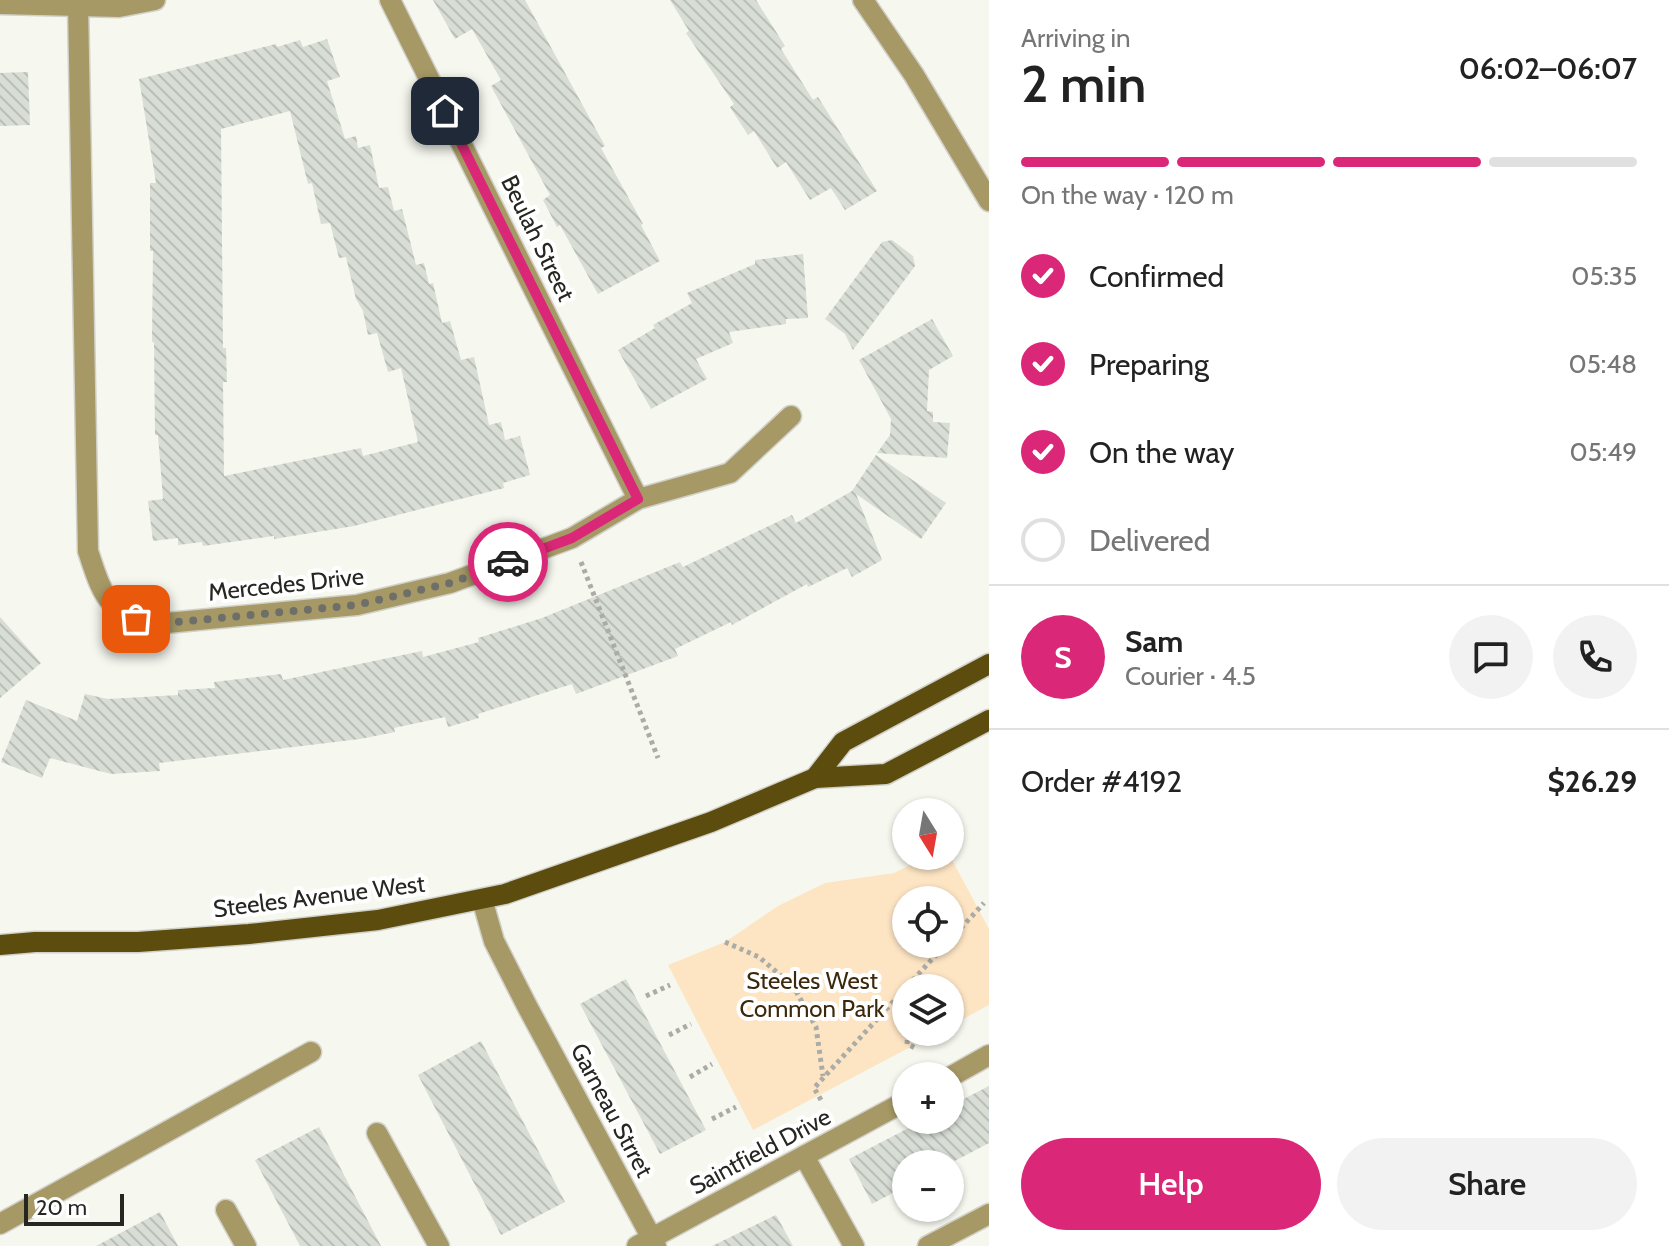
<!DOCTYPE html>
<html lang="en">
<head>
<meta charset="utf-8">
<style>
  :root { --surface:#fff; --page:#f2f2f2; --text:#222; --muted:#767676; --line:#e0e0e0; --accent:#db2777 }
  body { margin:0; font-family:Cabin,sans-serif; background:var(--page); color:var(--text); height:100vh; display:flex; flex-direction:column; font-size:30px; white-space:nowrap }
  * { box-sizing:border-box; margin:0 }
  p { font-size:26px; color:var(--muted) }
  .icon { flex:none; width:44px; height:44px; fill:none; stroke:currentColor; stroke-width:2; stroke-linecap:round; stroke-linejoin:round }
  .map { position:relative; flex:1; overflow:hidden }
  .side { display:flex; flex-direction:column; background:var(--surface); width:680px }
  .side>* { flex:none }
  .needle { width:52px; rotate:169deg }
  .buttons { position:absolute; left:892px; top:798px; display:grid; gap:16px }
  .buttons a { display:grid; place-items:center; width:72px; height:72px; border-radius:50%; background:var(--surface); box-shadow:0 2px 6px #0004; font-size:40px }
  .scale { position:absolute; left:24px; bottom:20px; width:100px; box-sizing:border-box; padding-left:8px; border:4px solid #262623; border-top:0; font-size:22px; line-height:28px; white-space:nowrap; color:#262623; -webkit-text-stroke:6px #fff; paint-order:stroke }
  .pin { position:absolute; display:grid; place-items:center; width:68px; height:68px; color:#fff; margin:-34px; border-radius:16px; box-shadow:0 4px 12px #0006 }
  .courier { position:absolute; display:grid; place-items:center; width:80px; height:80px; margin:-40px; border:6px solid #db2777; border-radius:50%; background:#fff; color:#222; box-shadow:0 2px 10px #0007 }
  .head em { font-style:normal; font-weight:600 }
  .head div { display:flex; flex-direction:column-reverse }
  .head { display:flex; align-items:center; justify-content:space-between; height:136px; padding:0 32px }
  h1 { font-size:52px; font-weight:600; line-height:60px }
  .bar { display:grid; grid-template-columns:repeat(4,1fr); gap:12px 8px; align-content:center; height:96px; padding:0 32px }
  .bar i { height:10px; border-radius:6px; background:var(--line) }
  .bar .selected { background:var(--accent) }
  .bar p { grid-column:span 4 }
  .line { display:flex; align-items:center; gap:20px; padding:0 32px; border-top:2px solid var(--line) }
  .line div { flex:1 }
  .round { display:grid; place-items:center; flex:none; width:84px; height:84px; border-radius:42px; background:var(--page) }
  ol { padding:0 32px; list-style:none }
  li { display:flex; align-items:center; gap:24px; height:88px }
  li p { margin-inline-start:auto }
  li .icon { padding:8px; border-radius:50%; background:var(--accent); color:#fff; stroke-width:4 }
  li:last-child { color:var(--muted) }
  li i { width:44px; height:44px; border:4px solid var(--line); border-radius:50% }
  .button { display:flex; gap:16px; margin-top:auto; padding:16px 32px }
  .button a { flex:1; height:92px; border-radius:48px; background:var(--accent); color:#fff; font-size:32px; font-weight:600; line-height:92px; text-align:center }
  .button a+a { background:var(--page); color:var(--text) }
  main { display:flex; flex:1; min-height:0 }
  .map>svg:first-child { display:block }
  .green { fill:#fde5c4; fill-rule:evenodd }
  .building { fill:url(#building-back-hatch); fill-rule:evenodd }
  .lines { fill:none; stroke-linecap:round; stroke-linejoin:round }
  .minor-casing { stroke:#d1d1ca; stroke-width:23 }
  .major-casing { stroke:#d1d1ca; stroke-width:23 }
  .path { stroke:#abaca6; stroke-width:5; stroke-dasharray:4 4; stroke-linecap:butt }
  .minor { stroke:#a79966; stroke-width:20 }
  .major { stroke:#5c4d0f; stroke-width:20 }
  .done { stroke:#6f6f6a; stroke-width:8; stroke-dasharray:0 14.4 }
  .route { stroke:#db2777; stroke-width:10 }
  .labels { text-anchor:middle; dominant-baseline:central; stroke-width:8; stroke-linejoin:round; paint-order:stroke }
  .street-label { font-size:24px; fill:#262623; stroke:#fff }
  .park-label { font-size:24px; fill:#3c290c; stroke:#fff }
</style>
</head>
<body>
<main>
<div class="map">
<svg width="989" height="1246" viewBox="0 0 989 1246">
  <defs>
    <pattern id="building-back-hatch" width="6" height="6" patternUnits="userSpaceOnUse" patternTransform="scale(2)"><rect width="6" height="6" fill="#d8ddd6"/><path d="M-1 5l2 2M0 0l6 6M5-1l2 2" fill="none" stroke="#b9beb7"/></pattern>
  </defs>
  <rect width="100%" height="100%" fill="#f6f7ef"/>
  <path class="green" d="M929,856H950L989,929V1005L950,1026V988H906V1032H939L753,1130L668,965L725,942L778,906L825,883L894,873ZM906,900H950V944H906Z"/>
  <g class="building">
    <polygon points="433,0 525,0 605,146 601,148 643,224 641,225 660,261 598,294 560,225 557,227 543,200 550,195 491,86 501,80 472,29 455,39"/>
    <polygon points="670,0 756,0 785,46 781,49 813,100 818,97 877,191 845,210 831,188 810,200 786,162 777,168 754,131 748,135 730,107 734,104 686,33 689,31"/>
    <path d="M327,39L340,77L327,81L345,139L356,136L358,148L370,145L379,188L388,187L394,211L402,209L416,265L424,263L429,284L433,283L442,323L450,321L461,360L474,357L489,425L501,422L505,440L520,436L530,475L503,483L504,488L354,526L274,539V536L203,546L202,542L178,545V538L153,541L148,501L163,499L158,435H155L154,342H152L153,251H150V183H156L139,79L276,44L277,47L300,40L303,47ZM290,111L308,184L312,183L321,224L330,223L339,258L346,257L356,299L363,311L368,335L377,333L388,372L401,368L418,442L363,456L361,448L224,476L223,382H227L226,348H223L221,129Z"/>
    <polygon points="28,72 30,125 0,126 0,73"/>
    <polygon points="892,240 913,256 915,266 853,350 845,334 825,319 882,242"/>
    <polygon points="803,254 808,318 786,319 786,324 729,332 733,343 696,359 707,379 651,409 618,350 655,328 653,325 692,303 687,293 755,264 755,260"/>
    <polygon points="932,319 953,356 929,370 927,411 933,412 933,422 950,423 947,458 877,453 890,435 891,419 859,360"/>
    <polygon points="876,455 946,503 921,539 856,494 882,560 852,577 847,568 808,587 807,584 732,625 731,622 675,649 678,656 576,694 572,684 478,714 479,718 448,727 445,717 394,728 395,732 360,739 159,763 160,771 111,774 50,758 42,778 1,762 26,700 77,721 85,694 108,699 178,695 178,690 215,688 214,682 281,674 283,680 422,651 423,657 479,642 478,638 542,618 680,562 683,567 792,515 796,523 852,491"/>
    <polygon points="0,617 41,663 0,698"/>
    <polygon points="626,979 706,1130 660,1154 580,1004"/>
    <polygon points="481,1041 565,1202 501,1235 418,1075"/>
    <polygon points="989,1086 989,1143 949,1164 906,1164 906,1186 872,1204 849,1159 924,1120 950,1120 950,1106"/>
    <polygon points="319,1127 381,1246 300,1246 255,1160"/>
    <polygon points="160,1212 178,1246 96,1246"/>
    <polygon points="776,1215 793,1246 712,1246"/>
  </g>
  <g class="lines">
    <defs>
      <g id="minor">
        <polyline points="390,0 638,499"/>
        <polyline points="863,0 914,75 989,201"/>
        <polyline points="0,4 119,7 155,0"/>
        <path d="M78,4L88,551C105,604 110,615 167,623L357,605L450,583L572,538L638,499L730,473L791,416"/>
        <polyline points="482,899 494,941 527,1006 656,1246"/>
        <polyline points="950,1077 989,1055"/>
        <polyline points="377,1133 439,1246"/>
        <polyline points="804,1156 854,1246"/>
        <polyline points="226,1210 246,1246"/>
        <polyline points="0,1224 311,1052"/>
        <polyline points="637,1246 906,1101"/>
        <polyline points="928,1246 989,1214"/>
      </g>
      <g id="major">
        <polyline points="815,778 843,742 989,664"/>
        <polyline points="0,945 35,942 138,942 249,934 378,920 505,894 711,822 815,778 886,774 989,720"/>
      </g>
    </defs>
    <use href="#minor" class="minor-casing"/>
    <use href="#major" class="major-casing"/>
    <g class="path">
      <polyline points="581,562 658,758"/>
      <polyline points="950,940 984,903"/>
      <polyline points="725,942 759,957 793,986 816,1027 823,1076"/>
      <polyline points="899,995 906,1004"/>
      <polyline points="646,996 670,985"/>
      <polyline points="908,1032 907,1044 917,1049"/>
      <polyline points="669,1035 691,1024"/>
      <polyline points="690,1077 712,1064"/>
      <polyline points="821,1100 814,1088 946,944"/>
      <polyline points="712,1119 736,1107"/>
    </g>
    <use href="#minor" class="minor"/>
    <use href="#major" class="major"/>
  </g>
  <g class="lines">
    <polyline class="done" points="136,619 167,623 357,605 450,583 508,562"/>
    <polyline class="route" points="445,111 638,499 572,538 508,562"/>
  </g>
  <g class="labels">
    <g class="street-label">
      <text transform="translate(538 238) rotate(64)">Beulah Street</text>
      <text transform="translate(286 584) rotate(-6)">Mercedes Drive</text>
      <text transform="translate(319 896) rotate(-7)">Steeles Avenue West</text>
      <text transform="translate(612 1110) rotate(62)">Garneau Strret</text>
      <text transform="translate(760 1151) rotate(-28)">Saintfield Drive</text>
    </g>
    <g class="park-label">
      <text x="812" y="980">Steeles West<tspan x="812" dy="28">Common Park</tspan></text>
    </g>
  </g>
</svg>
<div class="buttons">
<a><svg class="needle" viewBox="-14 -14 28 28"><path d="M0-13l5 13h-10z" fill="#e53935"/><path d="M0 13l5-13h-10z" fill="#767676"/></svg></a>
<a><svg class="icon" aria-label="locate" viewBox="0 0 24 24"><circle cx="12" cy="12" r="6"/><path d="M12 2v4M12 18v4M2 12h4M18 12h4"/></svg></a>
<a><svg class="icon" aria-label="layers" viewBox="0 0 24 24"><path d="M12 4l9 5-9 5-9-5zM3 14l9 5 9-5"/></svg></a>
<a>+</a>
<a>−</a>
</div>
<div class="scale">20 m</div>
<div class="pin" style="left:136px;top:619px;background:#ea580c"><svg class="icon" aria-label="bag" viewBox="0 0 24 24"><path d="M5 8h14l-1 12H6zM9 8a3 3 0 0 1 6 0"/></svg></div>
<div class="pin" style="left:445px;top:111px;background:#1f2937"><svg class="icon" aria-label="home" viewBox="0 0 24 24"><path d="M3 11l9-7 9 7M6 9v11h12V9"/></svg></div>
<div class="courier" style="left:508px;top:562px"><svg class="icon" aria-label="car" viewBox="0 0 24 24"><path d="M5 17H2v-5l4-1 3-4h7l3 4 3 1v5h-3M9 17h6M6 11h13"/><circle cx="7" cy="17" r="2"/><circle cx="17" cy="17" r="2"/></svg></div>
</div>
<section class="side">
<div class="head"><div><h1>2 min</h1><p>Arriving in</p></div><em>06:02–06:07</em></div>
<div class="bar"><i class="selected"></i><i class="selected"></i><i class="selected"></i><i></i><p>On the way · 120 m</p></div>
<ol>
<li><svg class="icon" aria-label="check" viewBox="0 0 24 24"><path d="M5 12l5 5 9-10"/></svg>Confirmed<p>05:35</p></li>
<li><svg class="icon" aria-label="check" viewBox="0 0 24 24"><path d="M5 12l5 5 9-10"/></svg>Preparing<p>05:48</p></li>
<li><svg class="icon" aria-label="check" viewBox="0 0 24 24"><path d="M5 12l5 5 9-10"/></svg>On the way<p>05:49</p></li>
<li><i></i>Delivered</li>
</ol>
<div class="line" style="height:144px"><b class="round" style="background:var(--accent);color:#fff">S</b><div><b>Sam</b><p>Courier · 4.5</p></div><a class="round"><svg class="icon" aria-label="chat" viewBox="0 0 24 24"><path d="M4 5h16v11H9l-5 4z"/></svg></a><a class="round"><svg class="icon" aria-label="phone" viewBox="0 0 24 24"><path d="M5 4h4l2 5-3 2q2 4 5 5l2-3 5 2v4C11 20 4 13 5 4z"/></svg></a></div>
<div class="line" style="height:104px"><div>Order #4192</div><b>$26.29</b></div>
<div class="button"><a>Help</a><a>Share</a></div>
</section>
</main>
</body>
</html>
